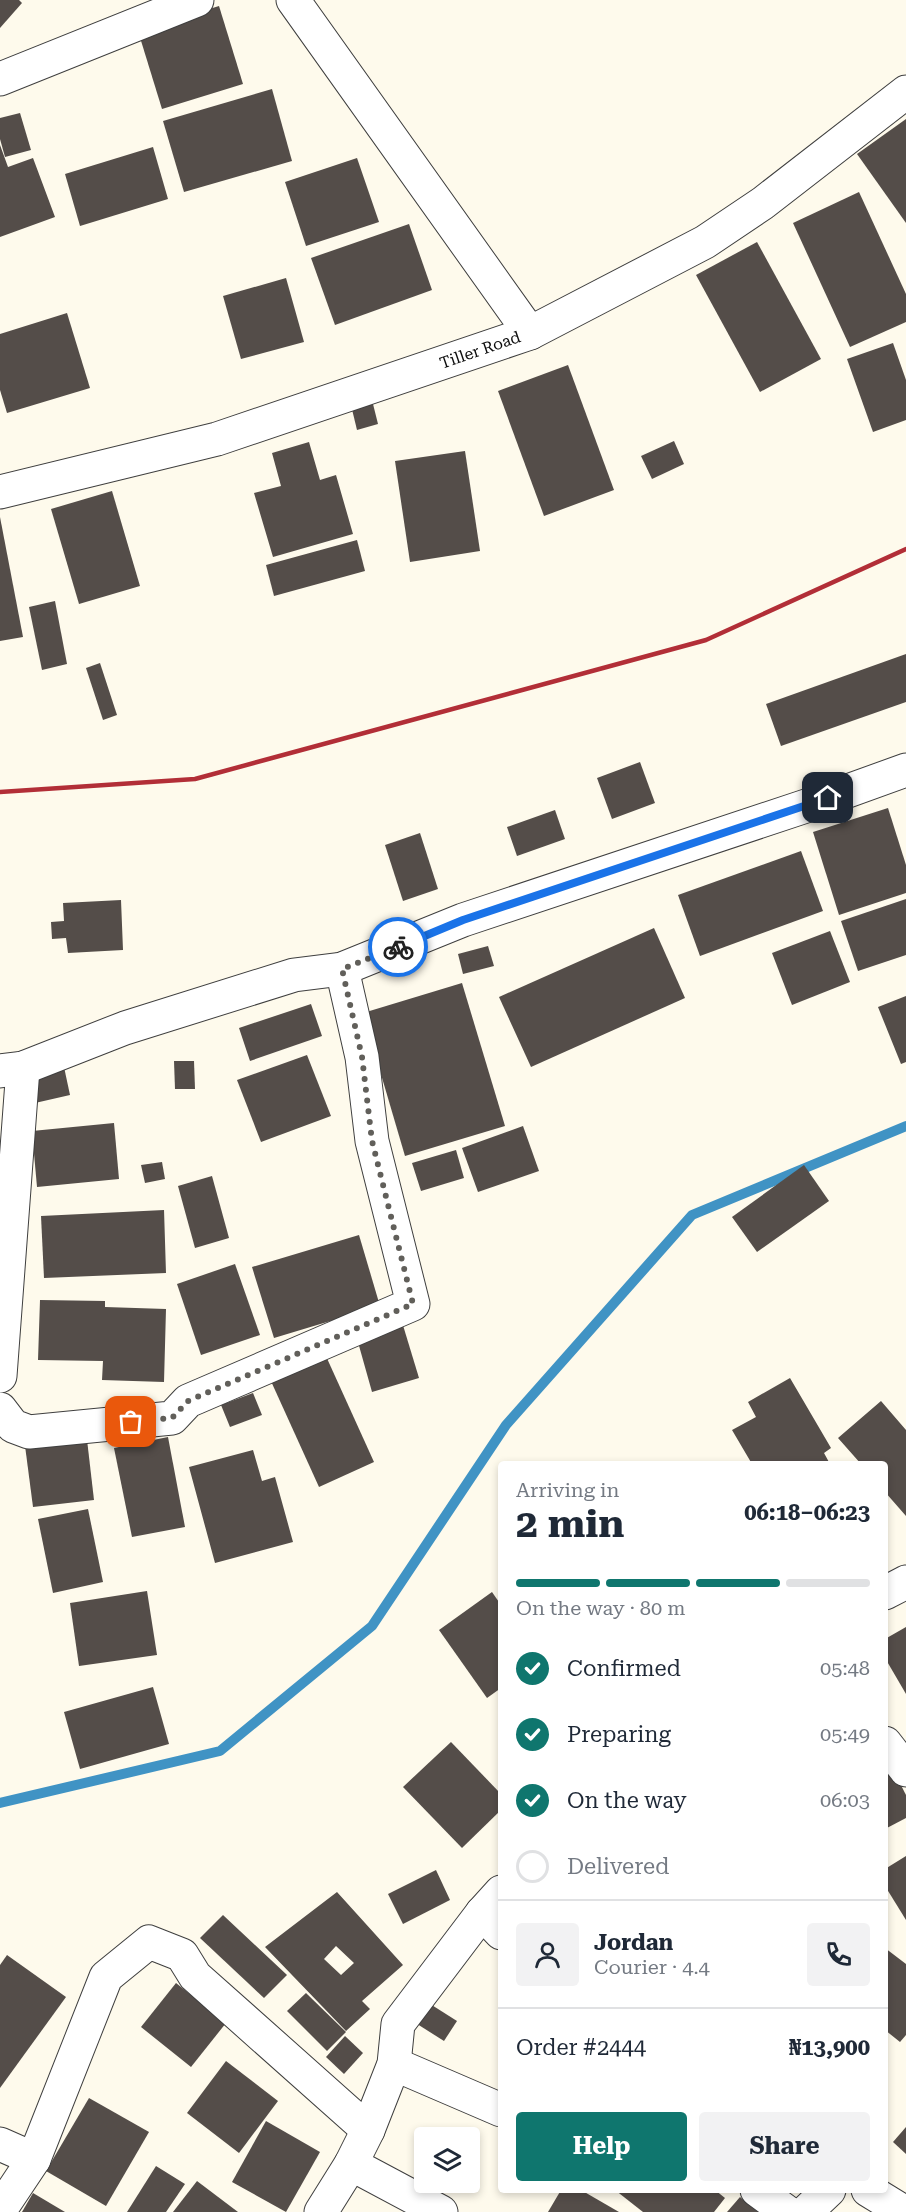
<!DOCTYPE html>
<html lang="en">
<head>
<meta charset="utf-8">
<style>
  :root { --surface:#fff; --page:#f2f2f3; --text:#1f2937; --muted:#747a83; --line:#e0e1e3; --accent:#0f766e }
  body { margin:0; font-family:"Roboto Serif",serif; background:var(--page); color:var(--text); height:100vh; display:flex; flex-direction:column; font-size:22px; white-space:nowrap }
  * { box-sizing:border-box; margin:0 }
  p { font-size:20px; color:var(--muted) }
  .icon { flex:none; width:33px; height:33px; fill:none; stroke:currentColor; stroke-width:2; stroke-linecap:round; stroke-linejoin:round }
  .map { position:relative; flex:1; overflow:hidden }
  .sheet { position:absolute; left:498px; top:1461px; width:390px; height:732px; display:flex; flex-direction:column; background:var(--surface); border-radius:6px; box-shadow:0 3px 9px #0003 }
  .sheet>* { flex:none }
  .tools { position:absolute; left:414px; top:2127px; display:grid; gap:12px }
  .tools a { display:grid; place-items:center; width:66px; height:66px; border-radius:6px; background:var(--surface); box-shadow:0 3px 9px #0003; font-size:30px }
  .pin { position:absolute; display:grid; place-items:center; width:51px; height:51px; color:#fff; margin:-26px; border-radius:12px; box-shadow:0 3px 9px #0006 }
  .courier { position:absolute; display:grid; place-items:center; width:60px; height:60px; margin:-30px; border:4px solid #1a73e8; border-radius:50%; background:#fff; color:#222; box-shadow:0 2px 8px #0007 }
  .overview em { font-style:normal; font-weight:700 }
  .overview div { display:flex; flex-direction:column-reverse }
  .overview { display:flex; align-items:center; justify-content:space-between; height:102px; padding:0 18px }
  h1 { font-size:39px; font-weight:700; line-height:45px }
  .bar { display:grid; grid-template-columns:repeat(4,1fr); gap:9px 6px; align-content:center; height:72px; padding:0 18px }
  .bar i { height:8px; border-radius:4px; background:var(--line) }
  .bar .active { background:var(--accent) }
  .bar p { grid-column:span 4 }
  .line { display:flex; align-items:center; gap:15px; padding:0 18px; border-top:2px solid var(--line) }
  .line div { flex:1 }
  .round { display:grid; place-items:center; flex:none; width:63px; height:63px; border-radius:6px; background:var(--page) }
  ol { padding:0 18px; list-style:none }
  li { display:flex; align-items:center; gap:18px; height:66px }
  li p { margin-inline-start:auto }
  li .icon { padding:6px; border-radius:50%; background:var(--accent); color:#fff; stroke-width:4 }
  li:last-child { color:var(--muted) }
  li i { width:33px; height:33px; border:3px solid var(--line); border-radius:50% }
  .button { display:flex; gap:12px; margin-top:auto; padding:12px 18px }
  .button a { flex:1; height:69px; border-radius:6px; background:var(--accent); color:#fff; font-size:24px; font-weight:700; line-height:69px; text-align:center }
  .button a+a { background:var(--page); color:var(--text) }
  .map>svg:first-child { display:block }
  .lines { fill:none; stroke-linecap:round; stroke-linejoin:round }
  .stream { stroke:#4093c4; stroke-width:10 }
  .building { fill:#544d49; fill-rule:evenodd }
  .minor-casing { stroke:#3f3f3f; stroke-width:35 }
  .minor { stroke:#fff; stroke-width:33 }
  .rail { stroke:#b22e37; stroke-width:4.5 }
  .done { stroke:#615f5a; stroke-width:6; stroke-dasharray:0 10.8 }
  .route { stroke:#1a73e8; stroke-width:8 }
  .labels { text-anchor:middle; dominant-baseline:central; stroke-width:6; stroke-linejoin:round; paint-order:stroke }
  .street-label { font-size:16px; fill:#0c0c0c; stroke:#fff }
</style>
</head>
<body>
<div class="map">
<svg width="906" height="2212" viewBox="0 0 906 2212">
  <rect width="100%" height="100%" fill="#fefaec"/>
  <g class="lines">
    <polyline class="stream" points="0,1803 220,1751 372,1626 506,1425 692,1215 906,1126"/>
  </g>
  <g class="building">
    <polygon points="0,0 19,0 22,3 0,28"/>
    <polygon points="219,6 243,84 162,109 138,31"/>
    <polygon points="272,89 292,161 184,192 163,121"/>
    <polygon points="20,113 31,150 5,157 0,139 0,118"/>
    <polygon points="906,119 906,223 857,154"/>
    <polygon points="0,145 8,167 33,158 55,217 0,237"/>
    <polygon points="153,147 168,199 80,226 65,174"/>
    <polygon points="357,158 379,222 306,246 285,182"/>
    <polygon points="859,192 906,294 906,322 850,347 793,223"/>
    <polygon points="409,224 432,290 335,325 311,258"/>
    <polygon points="757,242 821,359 760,392 696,275"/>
    <polygon points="286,278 304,342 241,359 223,296"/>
    <polygon points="67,313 90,388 7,413 0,390 0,334"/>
    <polygon points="893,343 906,380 906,420 873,432 847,359"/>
    <polygon points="568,365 614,490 544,516 498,391"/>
    <polygon points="371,396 378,424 357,430 350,401"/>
    <polygon points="674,441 684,464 652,479 641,456"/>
    <polygon points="309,442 320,480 336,475 353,534 273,557 254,493 281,486 272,453"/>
    <polygon points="465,451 480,551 410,562 395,461"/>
    <polygon points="112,491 140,586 79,604 51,509"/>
    <polygon points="0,517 23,637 0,641"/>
    <polygon points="357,540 365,571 274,596 266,565"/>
    <polygon points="55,601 67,664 42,670 29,607"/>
    <polygon points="906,654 906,702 781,746 766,704"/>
    <polygon points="100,663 117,715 103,720 86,668"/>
    <polygon points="640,762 655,803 612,819 597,778"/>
    <polygon points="888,808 906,865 906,893 839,915 813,832"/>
    <polygon points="555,810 565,839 517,856 507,827"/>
    <polygon points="420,833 438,889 403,901 385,845"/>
    <polygon points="801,851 823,911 700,956 678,895"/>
    <polygon points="906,899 906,955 858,971 841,921"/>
    <polygon points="121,900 123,950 68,953 66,938 52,939 51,922 64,921 63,903"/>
    <polygon points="654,928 685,998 531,1067 499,997"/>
    <polygon points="830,931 850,982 792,1005 772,953"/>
    <polygon points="488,946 494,966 463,974 458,954"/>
    <polygon points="462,983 505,1126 405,1156 363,1013"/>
    <polygon points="906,996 906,1062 901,1064 878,1007"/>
    <polygon points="311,1004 322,1036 250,1061 239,1028"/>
    <polygon points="307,1055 331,1116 261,1142 237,1080"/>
    <polygon points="174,1061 194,1061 195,1089 175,1089"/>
    <polygon points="64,1067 70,1095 35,1103 29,1075"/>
    <polygon points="114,1123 119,1179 37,1187 32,1131"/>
    <polygon points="523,1126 539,1171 478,1192 462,1148"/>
    <polygon points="456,1150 464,1178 421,1191 412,1163"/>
    <polygon points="162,1162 165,1179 145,1183 141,1165"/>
    <polygon points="804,1165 829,1201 757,1252 732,1217"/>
    <polygon points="212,1176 229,1238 195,1248 178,1186"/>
    <polygon points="164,1210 166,1273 44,1278 41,1216"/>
    <polygon points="359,1235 380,1306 274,1338 252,1267"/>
    <polygon points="235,1264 260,1335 201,1355 177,1284"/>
    <polygon points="40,1300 105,1301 105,1307 166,1309 164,1382 102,1380 103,1361 38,1360"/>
    <polygon points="402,1322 419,1378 372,1392 356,1335"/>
    <polygon points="325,1354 374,1462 319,1487 270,1379"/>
    <polygon points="790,1378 831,1448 824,1453 830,1464 752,1464 732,1430 756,1417 748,1402"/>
    <polygon points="253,1393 262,1415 230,1427 221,1405"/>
    <polygon points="881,1401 906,1430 906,1516 885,1492 885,1464 861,1464 838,1438"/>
    <polygon points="86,1431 94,1500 33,1507 24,1438"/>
    <polygon points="168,1437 185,1527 132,1537 114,1448"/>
    <polygon points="253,1450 262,1481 275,1477 293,1542 215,1563 189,1467"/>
    <polygon points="88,1509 103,1582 53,1593 38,1519"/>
    <polygon points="147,1591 157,1655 79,1666 70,1603"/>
    <polygon points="492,1592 501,1605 501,1688 487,1698 439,1630"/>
    <polygon points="906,1627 906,1694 885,1658 885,1639"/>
    <polygon points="153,1687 169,1744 80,1769 64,1712"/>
    <polygon points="451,1742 501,1794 501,1810 462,1848 403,1787"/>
    <polygon points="885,1754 906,1795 906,1818 885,1829"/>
    <polygon points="906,1856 906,1920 885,1886 885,1869"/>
    <polygon points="436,1870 450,1900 403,1924 388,1894"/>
    <path d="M337,1892L403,1965L362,2001L370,2009L346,2031L265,1947ZM336,1946L354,1963L341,1975L324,1959Z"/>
    <polygon points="223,1915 287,1975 264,1998 200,1938"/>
    <polygon points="885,1948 906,1964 906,2035 900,2042 885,2030"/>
    <polygon points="7,1955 66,1997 0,2088 0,1965"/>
    <polygon points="176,1983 226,2023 191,2067 141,2027"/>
    <polygon points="306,1993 346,2032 327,2051 287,2011"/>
    <polygon points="427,2002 457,2021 444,2041 414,2022"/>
    <polygon points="345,2036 363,2053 344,2074 326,2057"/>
    <polygon points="226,2061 278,2101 239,2153 187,2113"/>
    <polygon points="89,2098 149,2132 106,2206 46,2171"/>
    <polygon points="266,2121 320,2152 286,2212 232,2182"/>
    <polygon points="906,2127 906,2154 893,2142"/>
    <polygon points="156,2166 185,2184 166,2212 127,2212"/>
    <polygon points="197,2181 238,2212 173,2212"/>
    <polygon points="561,2190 581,2190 619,2212 548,2212"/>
    <polygon points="615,2190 715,2190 725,2198 714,2212 643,2212"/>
    <polygon points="33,2193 65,2212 22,2212"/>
    <polygon points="740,2197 758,2212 727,2212"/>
  </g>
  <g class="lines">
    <defs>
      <g id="minor">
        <polyline points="293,0 530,333"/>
        <polyline points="0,79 197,0"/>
        <polyline points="0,492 217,439 530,333 705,242 763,203 906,92"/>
        <polyline points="0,1071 23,1068 125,1028 294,975 342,969 463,920 809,805 906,770"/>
        <polyline points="0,1376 23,1068"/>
        <polyline points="0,1409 13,1426 29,1432 172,1418 188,1401 413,1304 372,1141 362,1057 342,969"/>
        <polyline points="885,1593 906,1582"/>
        <polyline points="885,1743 906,1770"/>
        <polyline points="482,1913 501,1933"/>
        <polyline points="394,2064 501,2110"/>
        <polyline points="0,2144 34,2159"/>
        <polyline points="351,2164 441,2212"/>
        <polyline points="757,2190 787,2212"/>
        <polyline points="868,2190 904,2212"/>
        <polyline points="0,2210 34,2159 106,1977 149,1942 182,1955 195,1976 368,2130"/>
        <polyline points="321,2212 351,2164 368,2130 394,2064 398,2024 482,1913 501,1892"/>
        <polyline points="806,2212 829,2190"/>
      </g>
    </defs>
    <use href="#minor" class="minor-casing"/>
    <use href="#minor" class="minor"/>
    <polyline class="rail" points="0,792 195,779 706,640 906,549"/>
  </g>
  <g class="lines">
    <polyline class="done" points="131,1422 172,1418 188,1401 413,1304 372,1141 362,1057 342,969 398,947"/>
    <polyline class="route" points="398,947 463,920 828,798"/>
  </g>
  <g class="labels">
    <g class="street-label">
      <text transform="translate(480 350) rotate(-19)">Tiller Road</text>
    </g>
  </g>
</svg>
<div class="tools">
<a><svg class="icon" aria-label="layers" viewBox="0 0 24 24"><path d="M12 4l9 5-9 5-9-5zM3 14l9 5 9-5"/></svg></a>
</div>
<div class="pin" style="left:131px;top:1422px;background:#ea580c"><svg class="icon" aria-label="bag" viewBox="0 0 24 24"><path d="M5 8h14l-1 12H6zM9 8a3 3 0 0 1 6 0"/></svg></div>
<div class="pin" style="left:828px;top:798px;background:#1f2937"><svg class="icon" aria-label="home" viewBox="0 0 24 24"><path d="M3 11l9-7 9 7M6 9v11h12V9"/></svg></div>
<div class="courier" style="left:398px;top:947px"><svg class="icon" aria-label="bike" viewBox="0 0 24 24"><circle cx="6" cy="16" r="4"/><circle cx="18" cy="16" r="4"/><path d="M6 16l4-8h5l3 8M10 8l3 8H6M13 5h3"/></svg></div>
<section class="sheet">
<div class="overview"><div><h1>2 min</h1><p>Arriving in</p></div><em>06:18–06:23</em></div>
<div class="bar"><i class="active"></i><i class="active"></i><i class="active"></i><i></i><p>On the way · 80 m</p></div>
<ol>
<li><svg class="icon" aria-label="check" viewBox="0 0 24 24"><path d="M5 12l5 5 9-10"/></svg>Confirmed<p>05:48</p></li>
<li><svg class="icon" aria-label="check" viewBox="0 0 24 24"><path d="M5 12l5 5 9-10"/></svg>Preparing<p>05:49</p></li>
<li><svg class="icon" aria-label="check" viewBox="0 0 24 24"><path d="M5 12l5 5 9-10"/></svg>On the way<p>06:03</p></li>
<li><i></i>Delivered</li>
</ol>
<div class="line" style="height:108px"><a class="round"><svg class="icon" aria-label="person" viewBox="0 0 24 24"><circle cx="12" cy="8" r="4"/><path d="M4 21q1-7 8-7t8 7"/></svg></a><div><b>Jordan</b><p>Courier · 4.4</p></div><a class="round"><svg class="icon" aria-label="phone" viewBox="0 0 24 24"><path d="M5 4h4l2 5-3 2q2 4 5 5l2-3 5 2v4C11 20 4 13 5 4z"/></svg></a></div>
<div class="line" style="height:78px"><div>Order #2444</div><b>₦13,900</b></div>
<div class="button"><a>Help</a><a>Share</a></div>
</section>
</div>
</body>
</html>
